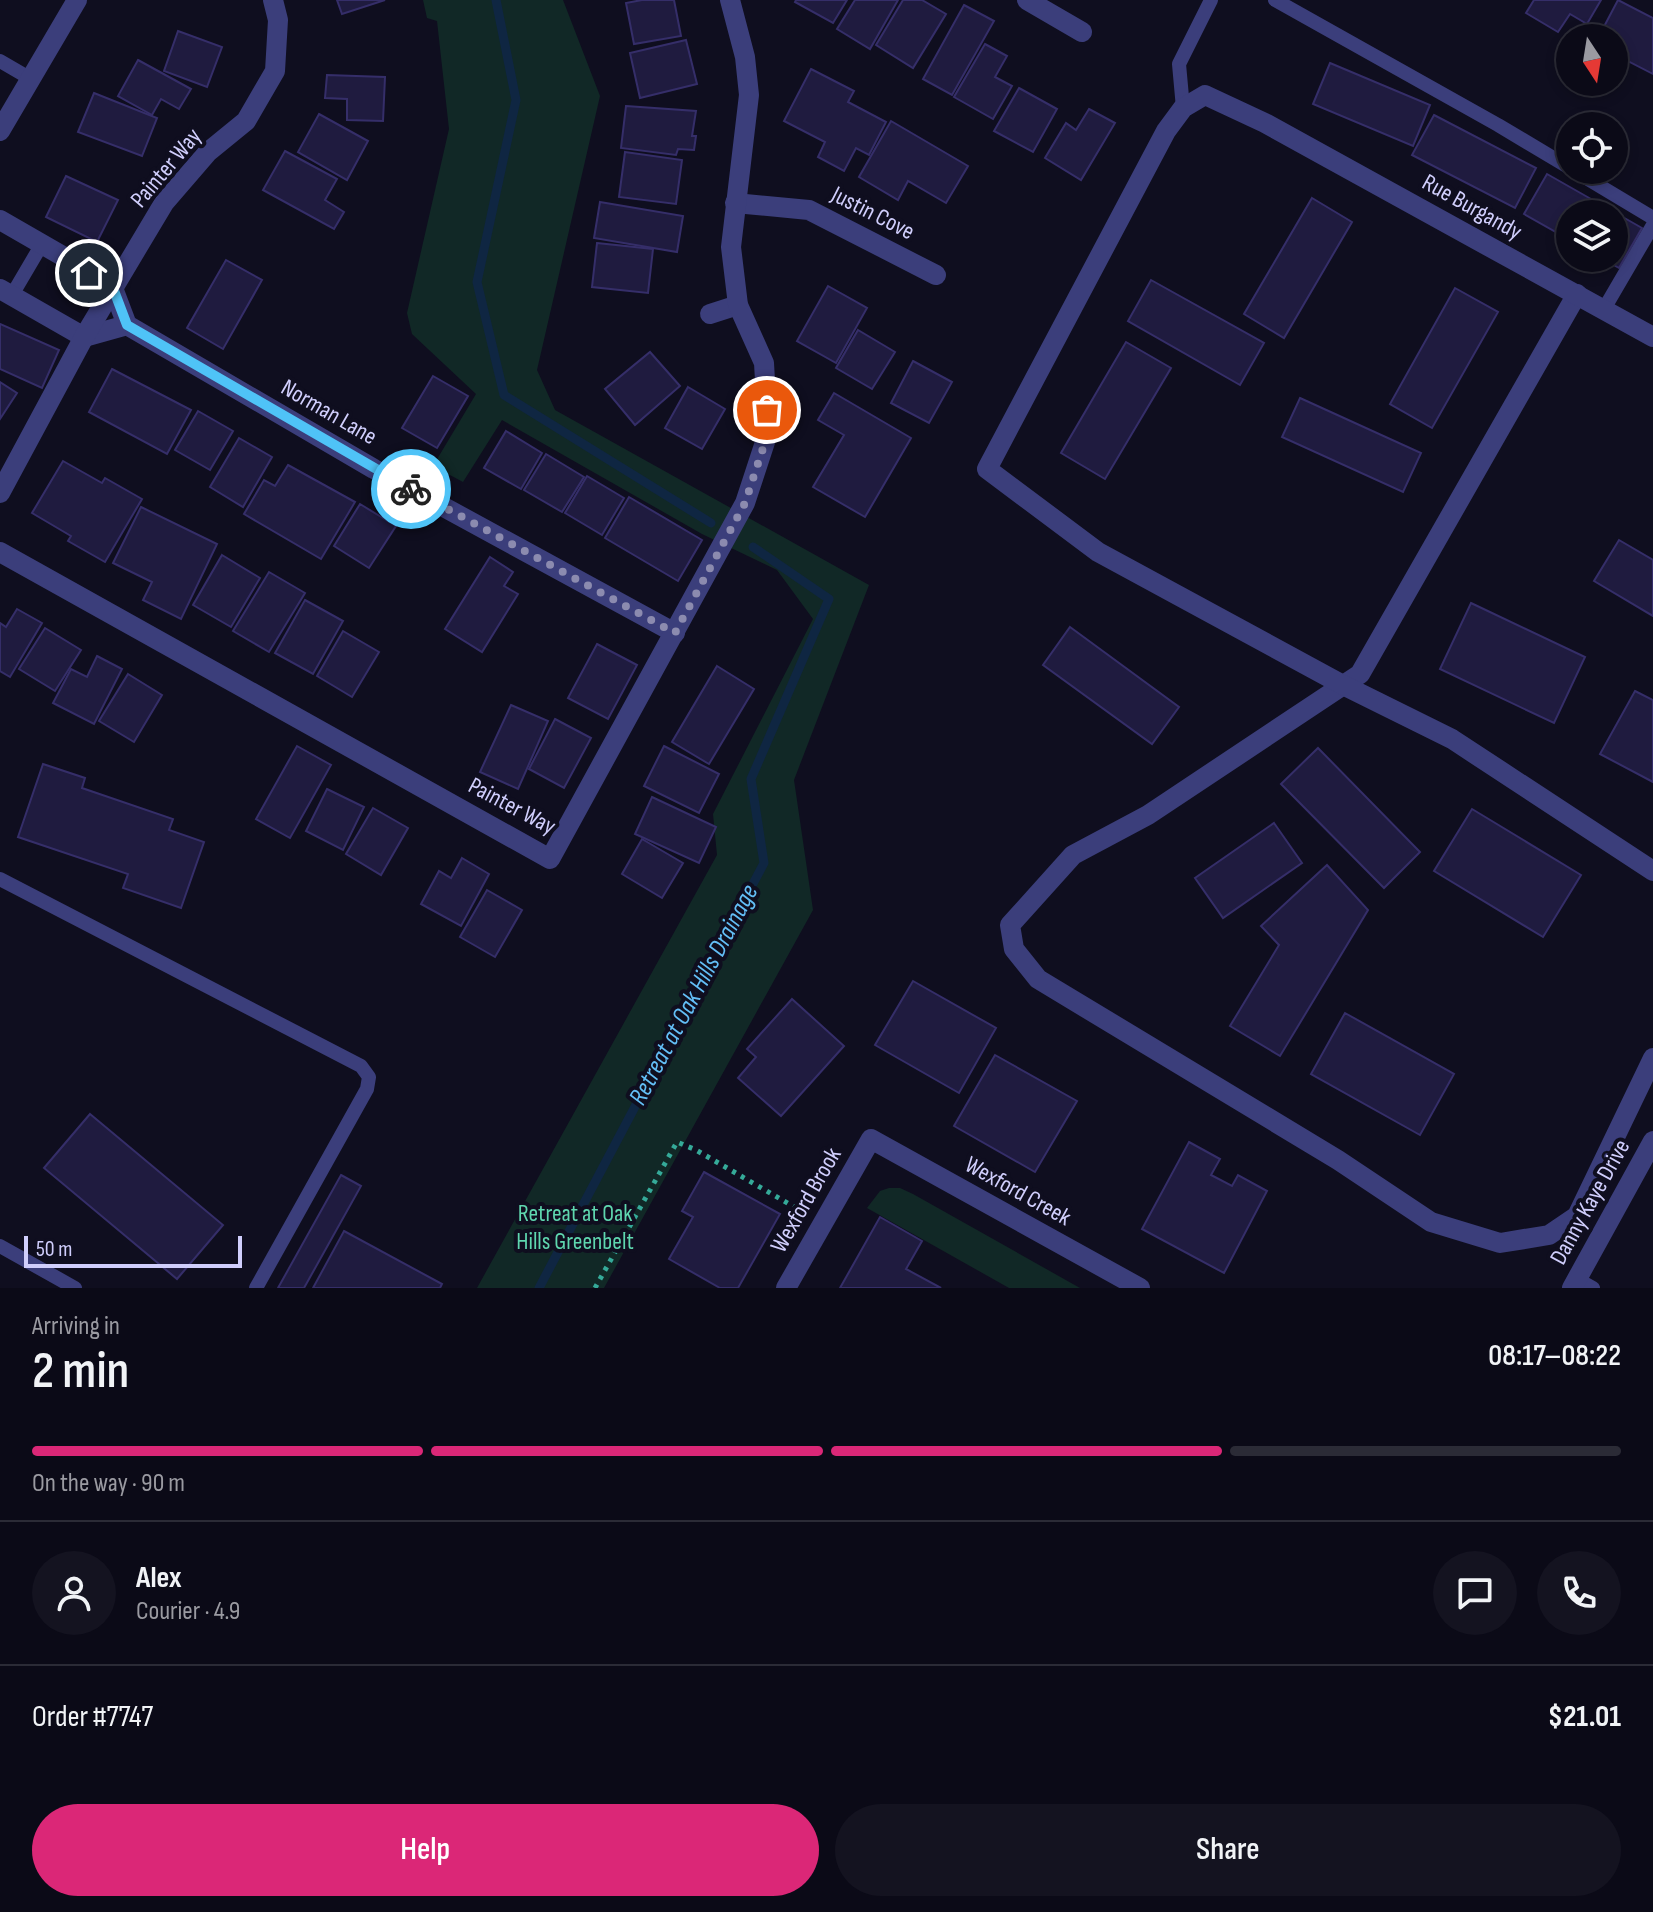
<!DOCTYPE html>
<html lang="en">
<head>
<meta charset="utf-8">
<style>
  :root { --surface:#0b0a17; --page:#141320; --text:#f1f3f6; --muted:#9a9aa1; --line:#2b2b36; --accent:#db2777 }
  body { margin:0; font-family:"Sofia Sans Condensed",sans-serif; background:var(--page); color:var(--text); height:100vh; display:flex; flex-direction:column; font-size:30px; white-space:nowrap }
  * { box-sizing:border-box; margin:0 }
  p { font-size:26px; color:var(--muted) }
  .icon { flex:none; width:44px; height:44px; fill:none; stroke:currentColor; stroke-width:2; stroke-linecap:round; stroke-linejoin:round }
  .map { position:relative; height:1288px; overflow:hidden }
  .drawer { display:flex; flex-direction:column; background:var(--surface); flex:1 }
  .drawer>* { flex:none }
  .needle { width:52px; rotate:168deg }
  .controls { position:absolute; left:1556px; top:24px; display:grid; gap:16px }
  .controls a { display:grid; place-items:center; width:72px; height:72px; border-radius:50%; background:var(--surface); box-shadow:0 4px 12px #0003,0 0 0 2px var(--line); font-size:40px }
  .scale { position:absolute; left:24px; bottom:20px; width:218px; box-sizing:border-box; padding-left:8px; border:4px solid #d0cefc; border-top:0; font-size:22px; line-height:28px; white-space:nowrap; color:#d0cefc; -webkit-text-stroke:6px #0f0e1f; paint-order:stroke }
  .pin { position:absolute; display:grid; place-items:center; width:68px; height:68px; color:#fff; margin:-34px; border:4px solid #fff; border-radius:50%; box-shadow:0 2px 8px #0007 }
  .courier { position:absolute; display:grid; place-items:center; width:80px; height:80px; margin:-40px; border:6px solid #4fc3f7; border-radius:50%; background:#fff; color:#222; box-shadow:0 2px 10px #0007 }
  .summary em { font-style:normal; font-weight:600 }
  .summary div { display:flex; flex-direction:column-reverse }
  .summary { display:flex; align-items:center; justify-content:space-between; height:136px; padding:0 32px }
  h1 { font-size:52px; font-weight:600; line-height:60px }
  .bar { display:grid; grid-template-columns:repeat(4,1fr); gap:12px 8px; align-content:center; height:96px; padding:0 32px }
  .bar i { height:10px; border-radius:6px; background:var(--line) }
  .bar .current { background:var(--accent) }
  .bar p { grid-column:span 4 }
  .line { display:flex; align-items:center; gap:20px; padding:0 32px; border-top:2px solid var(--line) }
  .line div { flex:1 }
  .round { display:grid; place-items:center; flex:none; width:84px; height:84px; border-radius:42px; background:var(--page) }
  .action { display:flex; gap:16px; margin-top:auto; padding:16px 32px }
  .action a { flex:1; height:92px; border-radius:48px; background:var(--accent); color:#fff; font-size:32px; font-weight:600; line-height:92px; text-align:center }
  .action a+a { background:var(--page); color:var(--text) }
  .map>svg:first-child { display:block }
  .green { fill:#112826 }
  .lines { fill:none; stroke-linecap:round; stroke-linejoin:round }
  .stream { stroke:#0f2642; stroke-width:9 }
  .building { fill:#1f1b3f; stroke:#352e69; stroke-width:2 }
  .path { stroke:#35aa99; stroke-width:5; stroke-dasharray:4 6; stroke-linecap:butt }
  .service { stroke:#3b3e7b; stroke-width:14 }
  .minor { stroke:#3b3e7b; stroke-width:20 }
  .done { stroke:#8c8baf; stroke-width:8; stroke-dasharray:0 14.4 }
  .route { stroke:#4fc3f7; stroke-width:10 }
  .labels { text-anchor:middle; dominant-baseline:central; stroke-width:8; stroke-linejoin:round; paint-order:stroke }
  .street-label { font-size:24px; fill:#d0cefc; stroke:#0f0e1f }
  .park-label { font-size:24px; fill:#5fd7af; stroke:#0f0e1f }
  .water-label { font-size:26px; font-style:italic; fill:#63bef6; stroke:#0f0e1f }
</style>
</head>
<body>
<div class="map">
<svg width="1653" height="1288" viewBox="0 0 1653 1288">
  <rect width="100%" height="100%" fill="#0f0e1f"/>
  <g class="green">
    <polygon points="423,0 563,0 600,96 537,370 555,410 869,585 794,780 813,910 604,1288 477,1288 717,855 713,814 813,619 777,570 702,534 502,420 463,482 433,466 476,394 412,334 407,313 449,129 437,21 427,18"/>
    <polygon points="889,1188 900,1188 913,1194 1080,1288 1009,1288 867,1208 880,1191"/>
  </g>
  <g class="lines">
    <g class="stream">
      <polyline points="496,0 516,100 477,282 504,395 711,523"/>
      <polyline points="539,1288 764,863 751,779 829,599 753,547"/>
    </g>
  </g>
  <g class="building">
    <polygon points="337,0 385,0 342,14"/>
    <polygon points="642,0 674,0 681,36 634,44 626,3"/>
    <polygon points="796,0 847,0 833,23 795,2"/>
    <polygon points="855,0 898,0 870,49 837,29"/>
    <polygon points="903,0 922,0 946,14 913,68 876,45"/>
    <polygon points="1534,0 1533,0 1601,0 1587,24 1570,14 1558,32 1526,13"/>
    <polygon points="1618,0 1653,18 1653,74 1614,54 1614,38 1598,38"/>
    <polygon points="964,5 994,21 952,95 923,79"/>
    <polygon points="178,31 222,47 207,87 164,71"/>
    <polygon points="686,40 697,84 640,98 630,53"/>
    <polygon points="985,44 1007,56 995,77 1012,86 993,119 954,97"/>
    <polygon points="138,60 191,89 179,109 161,99 152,115 118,96"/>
    <polygon points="1330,63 1430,105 1413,146 1313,104"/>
    <polygon points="811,69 854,91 848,102 886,122 869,155 856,148 844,171 818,157 825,142 784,121"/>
    <polygon points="327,75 385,77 383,121 347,120 347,99 325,98"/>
    <polygon points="1019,88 1057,109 1033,152 994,131"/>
    <polygon points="94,93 157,118 142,156 78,132"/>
    <polygon points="626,106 696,111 692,136 696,136 694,150 678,149 676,155 621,148"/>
    <polygon points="1089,109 1115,123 1081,180 1045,158 1066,123 1076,130"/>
    <polygon points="319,114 368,141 347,180 298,152"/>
    <polygon points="1434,115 1536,168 1515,208 1412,155"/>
    <polygon points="891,121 968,166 946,203 908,181 898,200 859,177"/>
    <polygon points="285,151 337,179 325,200 344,212 334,229 263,190"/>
    <polygon points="625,152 682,160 676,204 619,197"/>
    <polygon points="1547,174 1642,228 1619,268 1601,258 1614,258 1614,214 1570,214 1570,240 1524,214"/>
    <polygon points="66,176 118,200 97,242 46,217"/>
    <polygon points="1312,198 1352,222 1284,338 1244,314"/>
    <polygon points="600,202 683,216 677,252 594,238"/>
    <polygon points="597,243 653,249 648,293 592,287"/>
    <polygon points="226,260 262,280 223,349 187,328"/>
    <polygon points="1151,280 1264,343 1240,385 1128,321"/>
    <polygon points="828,286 867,308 836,363 797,341"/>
    <polygon points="1455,288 1498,312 1432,428 1390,404"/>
    <polygon points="0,324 59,350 42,388 0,369"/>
    <polygon points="858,330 895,352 872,389 836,368"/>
    <polygon points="1126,342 1171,368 1105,479 1061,453"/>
    <polygon points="650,352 680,386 635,425 605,389"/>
    <polygon points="913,361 952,382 929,423 891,403"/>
    <polygon points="112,369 191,410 167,454 89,412"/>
    <polygon points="433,376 468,396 437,448 402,428"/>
    <polygon points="0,382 17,393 0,419"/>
    <polygon points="688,387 725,409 702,449 665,428"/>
    <polygon points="834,393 911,438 865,517 813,487 844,435 818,420"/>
    <polygon points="1300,398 1421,453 1403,492 1282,437"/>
    <polygon points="198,411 233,431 210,470 175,450"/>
    <polygon points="506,431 542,453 521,489 484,468"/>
    <polygon points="239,438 272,457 243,507 210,487"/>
    <polygon points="546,454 584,477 562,512 524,490"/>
    <polygon points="63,461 102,483 105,478 142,499 105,562 68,541 71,536 32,513"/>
    <polygon points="288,465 355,502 321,559 244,514 264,480 275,486"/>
    <polygon points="587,476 624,498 602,535 565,513"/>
    <polygon points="629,497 702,540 678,581 605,538"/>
    <polygon points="360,504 396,526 369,568 334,546"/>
    <polygon points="141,507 217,544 181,619 143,600 152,582 113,563"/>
    <polygon points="1619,540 1653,560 1653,616 1594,581"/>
    <polygon points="222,555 260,578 231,627 193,605"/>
    <polygon points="490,557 513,572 504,586 518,594 482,652 445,629"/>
    <polygon points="269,572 305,593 269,652 233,631"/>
    <polygon points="305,600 343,621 313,674 275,653"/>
    <polygon points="1471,603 1585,657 1554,723 1440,669"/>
    <polygon points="17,609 42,623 10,677 0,671 0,623 6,627"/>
    <polygon points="1070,627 1179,707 1152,744 1043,665"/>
    <polygon points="45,628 81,650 55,691 19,669"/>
    <polygon points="343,631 379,652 352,697 317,676"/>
    <polygon points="597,644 637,665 608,719 568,698"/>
    <polygon points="97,656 122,669 94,724 53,703 71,669 87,677"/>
    <polygon points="717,666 754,689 709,764 672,742"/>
    <polygon points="128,674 162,695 134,742 99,721"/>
    <polygon points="1635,691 1653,700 1653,782 1600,754"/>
    <polygon points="511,705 548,721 518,789 480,772"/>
    <polygon points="555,719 591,738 564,788 529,769"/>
    <polygon points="297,746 331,765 290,838 256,819"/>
    <polygon points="664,746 719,774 699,813 644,786"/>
    <polygon points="1318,748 1420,852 1384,888 1281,784"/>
    <polygon points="43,764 85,778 82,788 173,819 169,830 204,842 181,908 123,888 128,874 18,837"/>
    <polygon points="327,789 364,807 343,850 306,831"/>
    <polygon points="652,797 716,827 699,863 635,834"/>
    <polygon points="373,808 408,828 381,875 346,854"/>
    <polygon points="1472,809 1581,875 1543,937 1434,871"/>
    <polygon points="1274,823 1302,863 1223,918 1195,878"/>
    <polygon points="642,839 683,863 662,898 622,874"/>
    <polygon points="462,858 489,874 461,926 421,904 439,871 451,878"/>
    <polygon points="1327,865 1368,910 1280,1056 1230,1026 1279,945 1261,926"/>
    <polygon points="487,890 522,910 495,957 460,937"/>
    <polygon points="913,981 996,1028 959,1093 875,1045"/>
    <polygon points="792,999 844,1046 781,1116 738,1078 756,1057 747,1049"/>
    <polygon points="1345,1013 1454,1074 1420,1135 1311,1074"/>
    <polygon points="995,1055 1077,1101 1035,1172 954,1126"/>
    <polygon points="90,1114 223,1225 177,1279 44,1168"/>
    <polygon points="1189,1142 1220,1159 1211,1175 1232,1186 1238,1175 1267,1191 1224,1273 1142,1229"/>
    <polygon points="704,1172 780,1214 738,1288 720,1288 669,1259 693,1217 682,1211"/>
    <polygon points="341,1175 361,1186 304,1288 278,1288"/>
    <polygon points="880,1217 922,1241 906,1269 941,1288 840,1288"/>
    <polygon points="344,1231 442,1284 440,1288 313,1288"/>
  </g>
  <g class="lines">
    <polyline class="path" points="595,1288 677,1142 696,1150 803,1212"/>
    <g class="service">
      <polyline points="1275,0 1498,125 1570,168"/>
      <polyline points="0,61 31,79"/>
      <polyline points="1183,108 1179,64 1211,0"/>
      <polyline points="1573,170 1653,218"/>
      <polyline points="12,295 42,244"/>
      <polyline points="1604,309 1653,225"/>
      <polyline points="0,879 361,1066 369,1077 367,1089 256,1288"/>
      <polyline points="0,1246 75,1288"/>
      <polyline points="1577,1279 1593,1288"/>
    </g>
    <g class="minor">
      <polyline points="1027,0 1082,32"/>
      <polyline points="0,131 77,0"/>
      <polyline points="735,203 809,210 936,275"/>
      <polyline points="0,220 66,258 113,288 127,325 374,469 675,633"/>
      <polyline points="0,289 84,337 127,325"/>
      <polyline points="1577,294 1360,674 1148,815 1073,855 1010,925 1014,949 1038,979 1338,1160 1431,1222 1500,1243 1549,1235 1577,1216 1653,1058"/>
      <polyline points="710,314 738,305"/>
      <polyline points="1653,337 1265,123 1205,95 1183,108 1166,131 987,469 1098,552 1343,685 1452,739 1653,871"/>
      <polyline points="0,493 84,337 164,203 208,152 246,121 275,71 278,20 273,0"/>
      <polyline points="0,552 550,859 745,503 768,433 764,363 738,305 731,247 749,95 745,57 730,0"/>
      <polyline points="786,1288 871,1139 1140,1288"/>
      <polyline points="1572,1288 1653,1141"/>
    </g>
  </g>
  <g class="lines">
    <polyline class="done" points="411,489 675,633 745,503 768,433 767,410"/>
    <polyline class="route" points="89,273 113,288 127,325 411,489"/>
  </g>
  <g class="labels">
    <g class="street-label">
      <text transform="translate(166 168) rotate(-50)">Painter Way</text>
      <text transform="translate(1472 207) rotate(29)">Rue Burgandy</text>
      <text transform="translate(873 213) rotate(27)">Justin Cove</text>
      <text transform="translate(329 412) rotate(30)">Norman Lane</text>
      <text transform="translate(512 806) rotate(28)">Painter Way</text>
      <text transform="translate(1018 1191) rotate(29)">Wexford Creek</text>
      <text transform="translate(806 1200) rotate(-60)">Wexford Brook</text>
      <text transform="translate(1590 1202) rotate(-61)">Danny Kaye Drive</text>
    </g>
    <g class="park-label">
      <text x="575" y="1213">Retreat at Oak<tspan x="575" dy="28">Hills Greenbelt</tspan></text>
    </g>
    <g class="water-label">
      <text transform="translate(694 995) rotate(-62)">Retreat at Oak Hills Drainage</text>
    </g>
  </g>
</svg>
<div class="controls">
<a><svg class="needle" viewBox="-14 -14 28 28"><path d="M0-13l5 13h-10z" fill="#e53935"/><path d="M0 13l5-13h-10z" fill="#9a9aa1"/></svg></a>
<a><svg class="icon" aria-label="locate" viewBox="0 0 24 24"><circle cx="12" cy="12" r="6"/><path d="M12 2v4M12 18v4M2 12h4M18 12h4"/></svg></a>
<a><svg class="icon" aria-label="layers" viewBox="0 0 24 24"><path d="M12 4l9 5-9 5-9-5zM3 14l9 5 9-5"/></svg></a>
</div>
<div class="scale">50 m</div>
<div class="pin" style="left:767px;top:410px;background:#ea580c"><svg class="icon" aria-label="bag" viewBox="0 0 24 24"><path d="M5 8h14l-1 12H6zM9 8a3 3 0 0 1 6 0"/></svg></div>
<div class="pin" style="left:89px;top:273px;background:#1f2937"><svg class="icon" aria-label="home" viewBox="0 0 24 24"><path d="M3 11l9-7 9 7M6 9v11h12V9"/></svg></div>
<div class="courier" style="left:411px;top:489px"><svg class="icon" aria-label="bike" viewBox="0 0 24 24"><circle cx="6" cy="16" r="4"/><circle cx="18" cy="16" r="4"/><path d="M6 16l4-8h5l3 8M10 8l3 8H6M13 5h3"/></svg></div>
</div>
<section class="drawer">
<div class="summary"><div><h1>2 min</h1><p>Arriving in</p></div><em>08:17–08:22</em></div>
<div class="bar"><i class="current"></i><i class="current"></i><i class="current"></i><i></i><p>On the way · 90 m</p></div>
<div class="line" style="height:144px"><a class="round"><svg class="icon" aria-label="person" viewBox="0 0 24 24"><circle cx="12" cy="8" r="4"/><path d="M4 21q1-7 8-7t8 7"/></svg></a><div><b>Alex</b><p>Courier · 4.9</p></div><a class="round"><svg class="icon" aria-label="chat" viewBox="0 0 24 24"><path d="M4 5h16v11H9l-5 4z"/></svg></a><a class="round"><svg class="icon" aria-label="phone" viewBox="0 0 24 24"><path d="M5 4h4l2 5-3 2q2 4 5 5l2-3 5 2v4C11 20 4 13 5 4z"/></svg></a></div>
<div class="line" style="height:104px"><div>Order #7747</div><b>$21.01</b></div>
<div class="action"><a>Help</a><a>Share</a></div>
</section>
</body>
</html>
